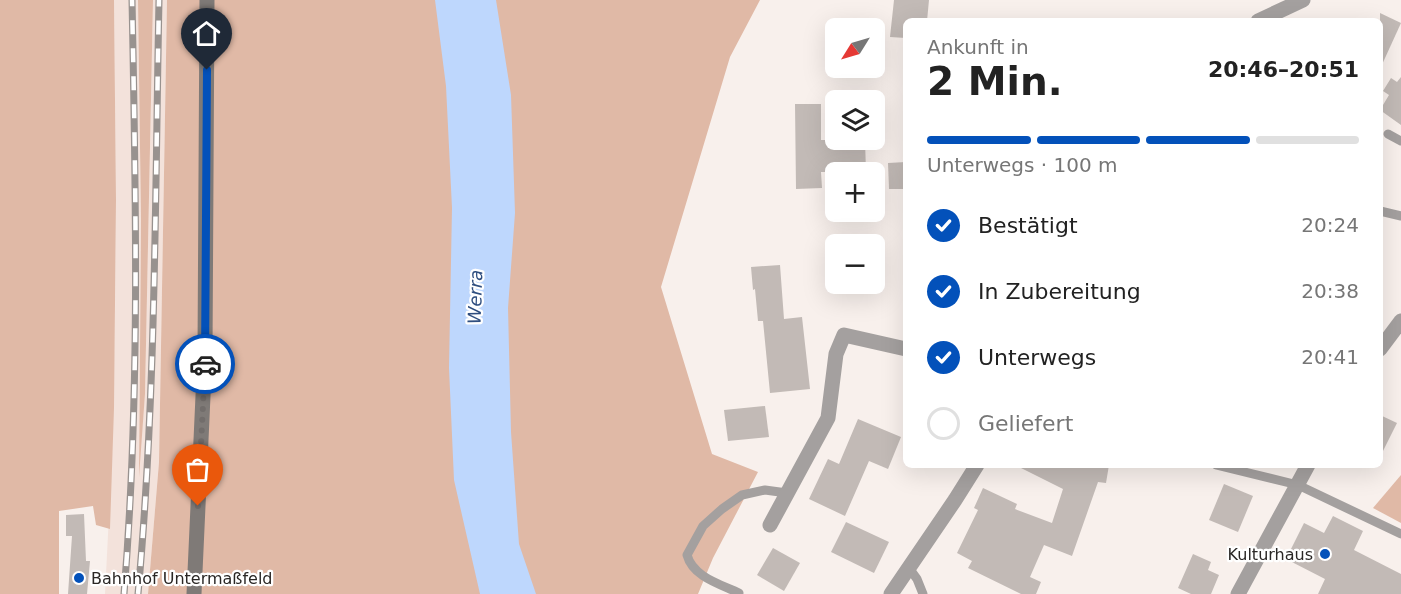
<!DOCTYPE html>
<html lang="de">
<head>
<meta charset="utf-8">
<style>
  :root { --surface:#fff; --page:#f2f2f2; --text:#222; --muted:#767676; --line:#e0e0e0; --accent:#0351ba }
  body { margin:0; font-family:"DejaVu Sans",sans-serif; background:var(--page); color:var(--text); height:100vh; display:flex; flex-direction:column; font-size:22px; white-space:nowrap }
  * { box-sizing:border-box; margin:0 }
  p { font-size:20px; color:var(--muted) }
  .icon { flex:none; width:33px; height:33px; fill:none; stroke:currentColor; stroke-width:2; stroke-linecap:round; stroke-linejoin:round }
  .map { position:relative; flex:1; overflow:hidden }
  .sheet { position:absolute; left:903px; top:18px; width:480px; height:450px; display:flex; flex-direction:column; background:var(--surface); border-radius:9px; box-shadow:0 6px 24px #0002 }
  .sheet>* { flex:none }
  .needle { width:39px; rotate:233deg }
  .controls { position:absolute; left:825px; top:18px; display:grid; gap:12px }
  .controls a { display:grid; place-items:center; width:60px; height:60px; border-radius:9px; background:var(--surface); box-shadow:0 6px 24px #0002; font-size:30px }
  .pin { position:absolute; display:grid; place-items:center; width:51px; height:51px; color:#fff; margin:-62px -26px; border-radius:50% 50% 50% 0; rotate:-45deg; box-shadow:0 0 6px #0007 }
  .pin .icon { rotate:45deg }
  .courier { position:absolute; display:grid; place-items:center; width:60px; height:60px; margin:-30px; border:4px solid #0351ba; border-radius:50%; background:#fff; color:#222; box-shadow:0 2px 8px #0007 }
  .summary em { font-style:normal; font-weight:700 }
  .summary div { display:flex; flex-direction:column-reverse }
  .summary { display:flex; align-items:center; justify-content:space-between; height:102px; padding:0 24px }
  h1 { font-size:39px; font-weight:700; line-height:45px }
  .bar { display:grid; grid-template-columns:repeat(4,1fr); gap:9px 6px; align-content:center; height:72px; padding:0 24px }
  .bar i { height:8px; border-radius:4px; background:var(--line) }
  .bar .current { background:var(--accent) }
  .bar p { grid-column:span 4 }
  ol { padding:0 24px; list-style:none }
  li { display:flex; align-items:center; gap:18px; height:66px }
  li p { margin-inline-start:auto }
  li .icon { padding:6px; border-radius:50%; background:var(--accent); color:#fff; stroke-width:4 }
  li:last-child { color:var(--muted) }
  li i { width:33px; height:33px; border:3px solid var(--line); border-radius:50% }
  .map>svg:first-child { display:block }
  .built { fill:#f3e2db }
  .green { fill:#e0b9a6 }
  .water { fill:#bed7fd }
  .building { fill:#c2bab6 }
  .lines { fill:none; stroke-linecap:round; stroke-linejoin:round }
  .service { stroke:#a4a09f; stroke-width:9 }
  .minor { stroke:#a4a09f; stroke-width:15 }
  .secondary { stroke:#7f7a77; stroke-width:15 }
  .rail-casing { stroke:#98928f; stroke-width:7 }
  .rail { stroke:#fff; stroke-width:4.5; stroke-dasharray:14; stroke-linecap:butt }
  .done { stroke:#726d6b; stroke-width:6; stroke-dasharray:0 10.8 }
  .route { stroke:#0351ba; stroke-width:8 }
  .poi-dot { fill:#0351ba; stroke:#fff; stroke-width:2 }
  .labels { text-anchor:middle; dominant-baseline:central; stroke-width:4.5; stroke-linejoin:round; paint-order:stroke }
  .poi-label { font-size:16px; fill:#2a2725; stroke:#fff; text-anchor:end }
  .water-label { font-size:18px; font-style:italic; fill:#2f4e7f; stroke:#fff }
</style>
</head>
<body>
<div class="map">
<svg width="1401" height="594" viewBox="0 0 1401 594">
  <rect width="100%" height="100%" fill="#f8f0ec"/>
  <polygon class="built" points="114,0 138,0 141,221 139,466 145,394 153,0 167,0 159,462 148,594 105,594 112,455 115,315 116,200"/>
  <g class="green">
    <polygon points="0,0 114,0 116,200 114,408 110,529 96,525 93,506 59,511 59,594 0,594"/>
    <polygon points="138,0 153,0 145,394 139,477 141,221"/>
    <polygon points="167,0 760,0 730,57 661,287 712,454 758,472 713,558 698,594 148,594 159,462"/>
    <polygon points="1401,475 1401,523 1373,508"/>
  </g>
  <polygon class="water" points="435,0 496,0 511,95 515,213 508,308 511,432 519,544 536,594 480,594 454,480 449,368 452,208 446,86"/>
  <g class="building">
    <polygon points="894,0 929,0 927,21 906,21 906,38 890,37"/>
    <polygon points="1380,13 1401,23 1380,69"/>
    <polygon points="1401,77 1401,125 1380,110 1389,95 1383,91 1391,78 1397,82"/>
    <polygon points="795,104 821,104 821,140 865,140 866,172 821,172 822,188 796,189"/>
    <polygon points="906,162 906,189 889,189 888,163"/>
    <polygon points="780,265 784,319 802,317 810,389 770,393 763,321 758,321 755,289 753,290 751,267"/>
    <polygon points="765,406 769,437 728,441 724,410"/>
    <polygon points="1380,415 1397,423 1380,457"/>
    <polygon points="858,419 901,437 888,469 869,461 845,516 809,499 828,459 839,464"/>
    <polygon points="1015,465 1109,465 1106,483 1098,482 1072,556 1044,545 1030,577 1041,582 1036,594 1021,594 968,568 972,561 957,553 978,510 974,508 983,488 1017,504 1015,509 1052,523 1063,489"/>
    <polygon points="1224,484 1253,496 1238,532 1209,520"/>
    <polygon points="84,514 86,561 90,561 87,594 68,594 72,536 66,536 66,515"/>
    <polygon points="1333,516 1363,531 1354,550 1401,574 1401,594 1318,594 1325,579 1286,559 1304,523 1324,533"/>
    <polygon points="846,522 889,542 874,573 831,552"/>
    <polygon points="773,548 800,563 784,591 757,575"/>
    <polygon points="1193,554 1211,562 1208,570 1219,575 1211,594 1191,594 1178,588"/>
  </g>
  <g class="lines">
    <g class="service">
      <polyline points="1388,134 1401,141"/>
      <polyline points="1380,211 1401,216"/>
      <polyline points="1216,465 1298,485 1401,534"/>
      <polyline points="909,568 917,579 923,594"/>
      <path d="M739,593C720,584 693,577 687,555L703,526L722,509L742,495L765,490L787,493"/>
    </g>
    <g class="minor">
      <polyline points="1258,21 1303,0"/>
      <polyline points="1380,349 1401,321"/>
      <polyline points="770,525 828,418 836,354 844,335 906,349"/>
      <polyline points="891,594 955,500 977,465"/>
      <polyline points="1238,594 1308,465"/>
    </g>
    <polyline class="secondary" points="194,594 205,352 207,0"/>
    <defs>
      <g id="rail">
        <path d="M124,594C140,396 136,198 132,0"/>
        <path d="M138,594C156,397 155,198 159,0"/>
      </g>
    </defs>
    <use href="#rail" class="rail-casing"/>
    <use href="#rail" class="rail"/>
  </g>
  <g class="lines">
    <polyline class="done" points="198,506 205,364"/>
    <polyline class="route" points="205,364 207,70"/>
  </g>
  <g class="poi-dot">
    <circle cx="1325" cy="554" r="6"/>
    <circle cx="79" cy="578" r="6"/>
  </g>
  <g class="labels">
    <g class="poi-label">
      <text x="1313" y="554">Kulturhaus</text>
      <text x="91" y="578" text-anchor="start">Bahnhof Untermaßfeld</text>
    </g>
    <g class="water-label">
      <text transform="translate(475 297) rotate(-88)">Werra</text>
    </g>
  </g>
</svg>
<div class="controls">
<a><svg class="needle" viewBox="-14 -14 28 28"><path d="M0-13l5 13h-10z" fill="#e53935"/><path d="M0 13l5-13h-10z" fill="#767676"/></svg></a>
<a><svg class="icon" aria-label="layers" viewBox="0 0 24 24"><path d="M12 4l9 5-9 5-9-5zM3 14l9 5 9-5"/></svg></a>
<a>+</a>
<a>−</a>
</div>
<div class="pin" style="left:198px;top:506px;background:#ea580c"><svg class="icon" aria-label="bag" viewBox="0 0 24 24"><path d="M5 8h14l-1 12H6zM9 8a3 3 0 0 1 6 0"/></svg></div>
<div class="pin" style="left:207px;top:70px;background:#1f2937"><svg class="icon" aria-label="home" viewBox="0 0 24 24"><path d="M3 11l9-7 9 7M6 9v11h12V9"/></svg></div>
<div class="courier" style="left:205px;top:364px"><svg class="icon" aria-label="car" viewBox="0 0 24 24"><path d="M5 17H2v-5l4-1 3-4h7l3 4 3 1v5h-3M9 17h6M6 11h13"/><circle cx="7" cy="17" r="2"/><circle cx="17" cy="17" r="2"/></svg></div>
<section class="sheet">
<div class="summary"><div><h1>2 Min.</h1><p>Ankunft in</p></div><em>20:46–20:51</em></div>
<div class="bar"><i class="current"></i><i class="current"></i><i class="current"></i><i></i><p>Unterwegs · 100 m</p></div>
<ol>
<li><svg class="icon" aria-label="check" viewBox="0 0 24 24"><path d="M5 12l5 5 9-10"/></svg>Bestätigt<p>20:24</p></li>
<li><svg class="icon" aria-label="check" viewBox="0 0 24 24"><path d="M5 12l5 5 9-10"/></svg>In Zubereitung<p>20:38</p></li>
<li><svg class="icon" aria-label="check" viewBox="0 0 24 24"><path d="M5 12l5 5 9-10"/></svg>Unterwegs<p>20:41</p></li>
<li><i></i>Geliefert</li>
</ol>
</section>
</div>
</body>
</html>
